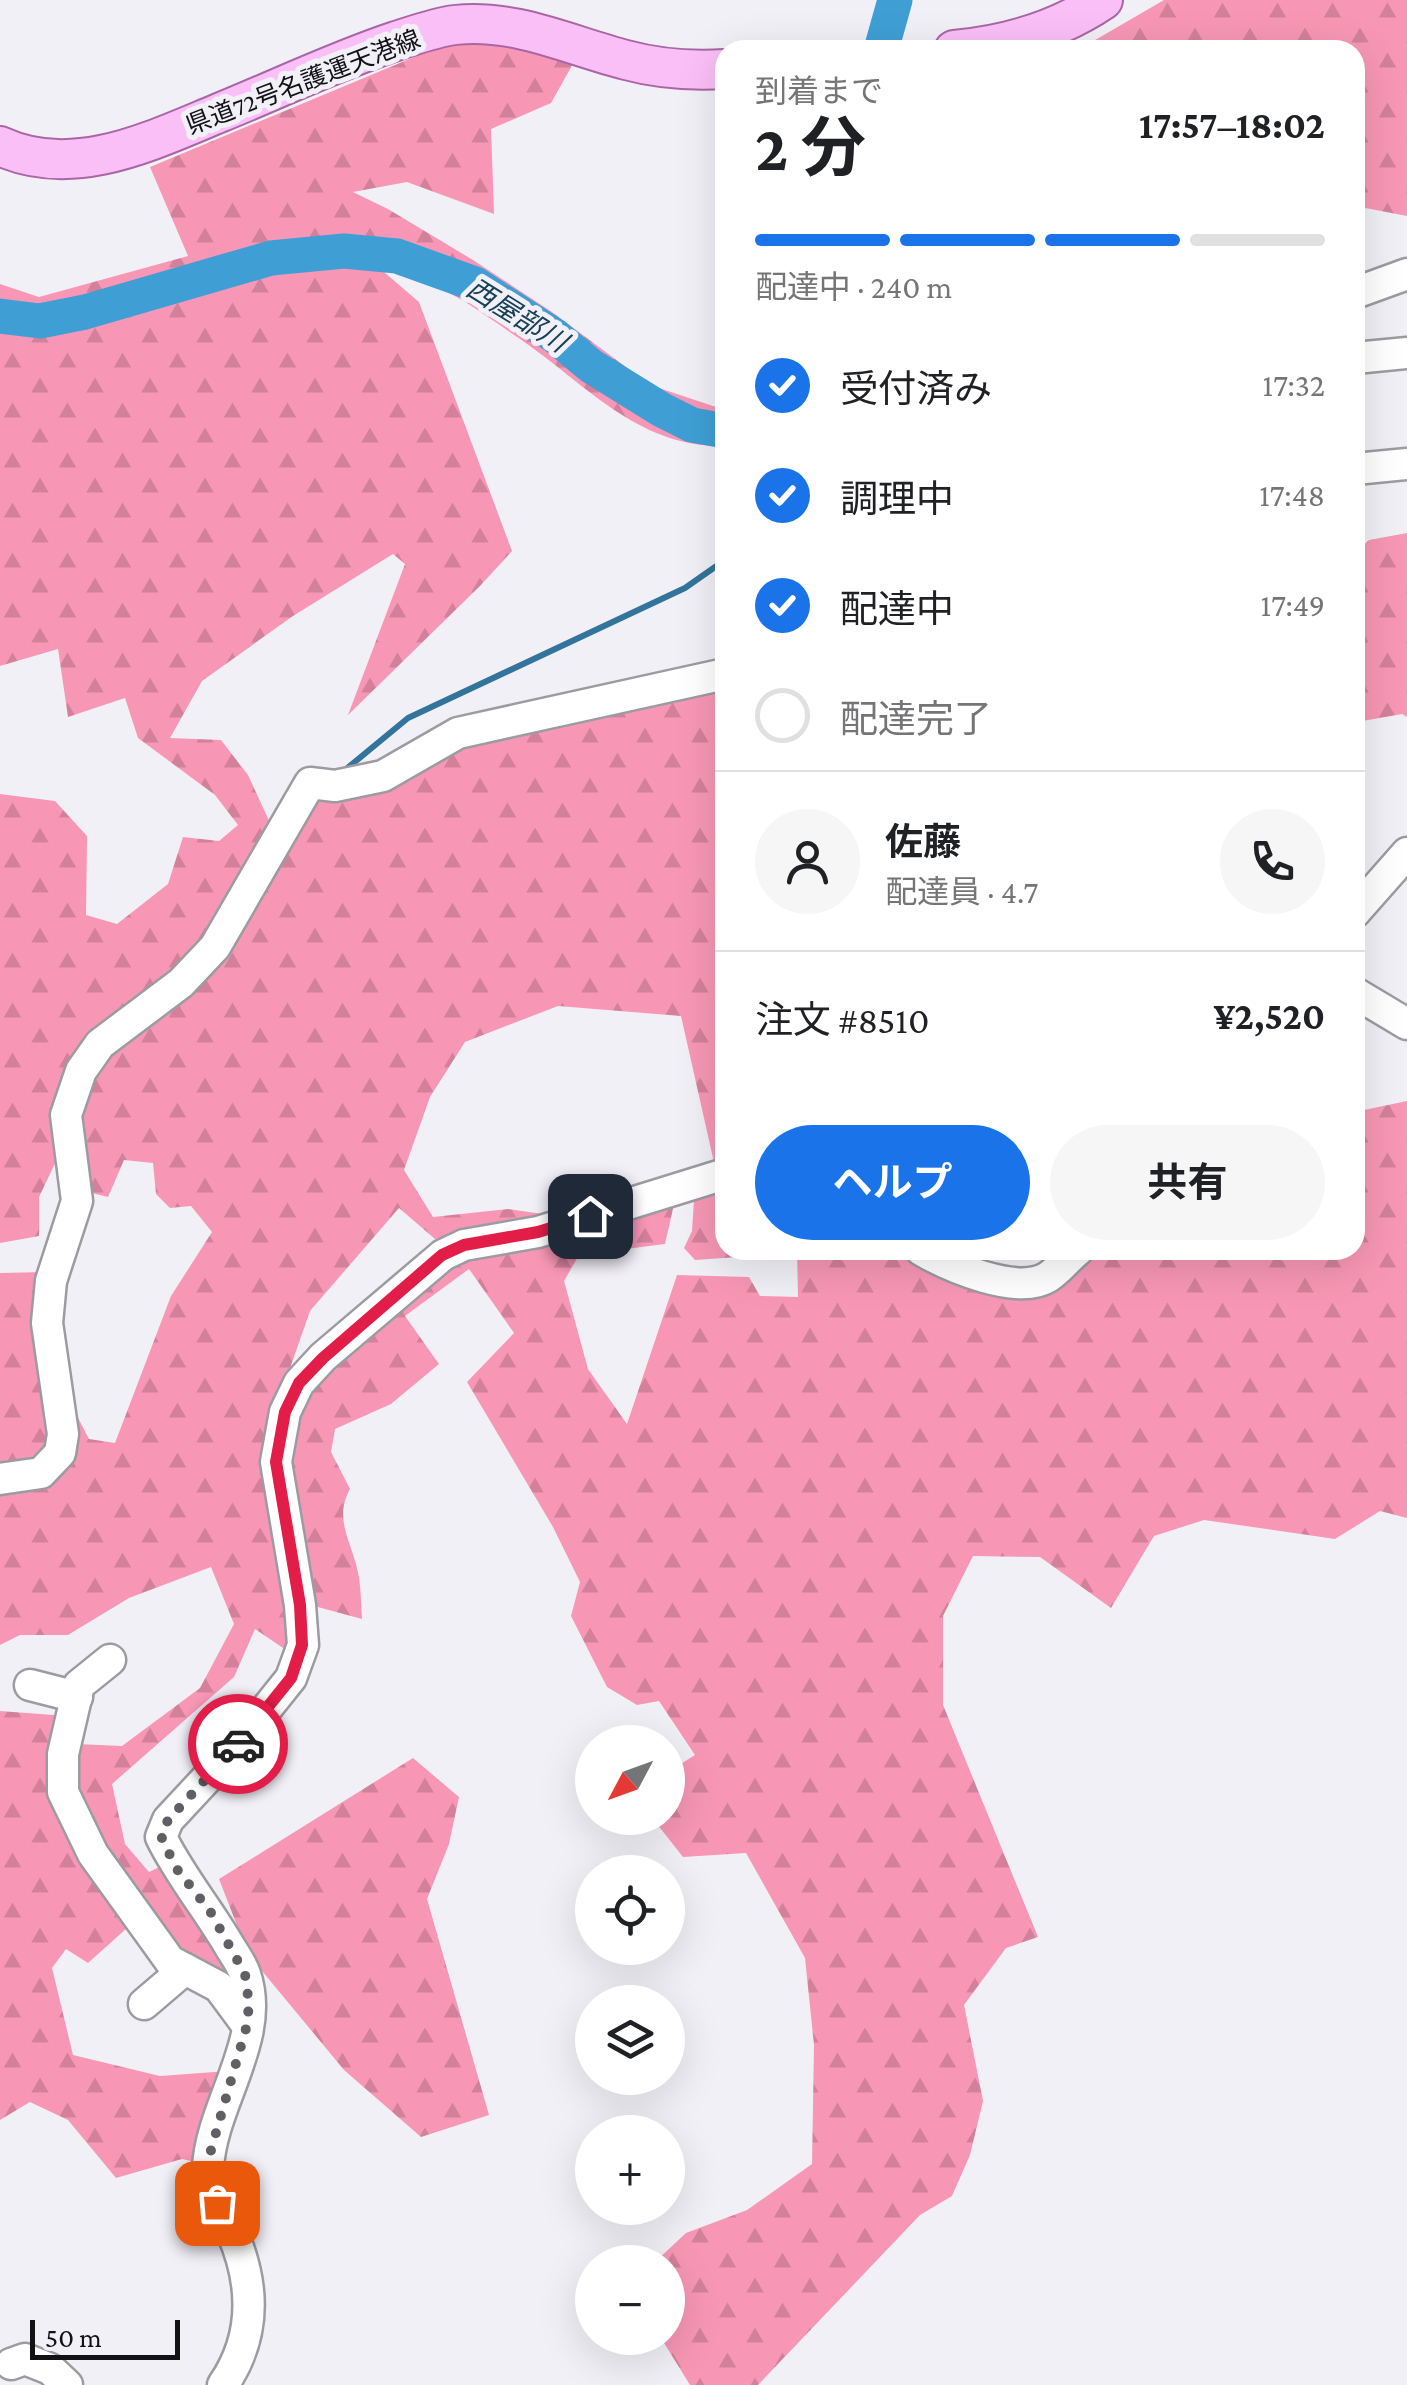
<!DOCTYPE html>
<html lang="ja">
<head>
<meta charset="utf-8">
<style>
  :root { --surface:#fff; --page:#f6f6f6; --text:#202124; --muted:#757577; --line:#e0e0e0; --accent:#1a73e8 }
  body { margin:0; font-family:"Crimson Pro","Noto Sans JP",serif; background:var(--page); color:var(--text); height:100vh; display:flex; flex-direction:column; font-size:38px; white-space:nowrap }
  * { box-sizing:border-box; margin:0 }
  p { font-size:32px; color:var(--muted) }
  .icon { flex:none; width:55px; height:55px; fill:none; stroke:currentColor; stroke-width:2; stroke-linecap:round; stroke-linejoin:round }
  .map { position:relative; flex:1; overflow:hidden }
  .panel { position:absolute; left:715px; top:40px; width:650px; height:1220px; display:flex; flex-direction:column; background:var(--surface); border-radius:30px; box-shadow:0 10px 40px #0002 }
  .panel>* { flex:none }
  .needle { width:65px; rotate:229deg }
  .buttons { position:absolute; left:575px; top:1725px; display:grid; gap:20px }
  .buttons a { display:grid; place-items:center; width:110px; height:110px; border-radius:50%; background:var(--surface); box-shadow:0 10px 40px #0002; font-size:50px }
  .scale { position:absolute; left:30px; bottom:25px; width:150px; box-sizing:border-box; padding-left:10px; border:5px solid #121114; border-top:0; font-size:28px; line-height:35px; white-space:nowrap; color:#121114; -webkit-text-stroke:8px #f2f0f7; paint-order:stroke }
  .pin { position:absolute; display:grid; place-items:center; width:85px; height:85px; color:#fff; margin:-42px; border-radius:20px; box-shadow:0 5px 15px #0006 }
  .courier { position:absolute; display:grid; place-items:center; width:100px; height:100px; margin:-50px; border:8px solid #e11d48; border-radius:50%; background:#fff; color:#222; box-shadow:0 2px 12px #0007 }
  .headline em { font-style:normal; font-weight:700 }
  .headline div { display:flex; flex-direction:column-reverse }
  .headline { display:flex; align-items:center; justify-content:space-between; height:170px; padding:0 40px }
  h1 { font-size:65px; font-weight:700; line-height:75px }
  .bar { display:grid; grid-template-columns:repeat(4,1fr); gap:15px 10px; align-content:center; height:120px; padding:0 40px }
  .bar i { height:12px; border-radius:8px; background:var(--line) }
  .bar .current { background:var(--accent) }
  .bar p { grid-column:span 4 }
  .line { display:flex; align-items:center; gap:25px; padding:0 40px; border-top:2px solid var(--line) }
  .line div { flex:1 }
  .round { display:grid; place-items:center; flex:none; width:105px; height:105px; border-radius:52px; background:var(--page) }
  ol { padding:0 40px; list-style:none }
  li { display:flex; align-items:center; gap:30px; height:110px }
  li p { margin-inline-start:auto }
  li .icon { padding:10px; border-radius:50%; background:var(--accent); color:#fff; stroke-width:4 }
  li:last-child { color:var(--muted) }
  li i { width:55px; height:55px; border:5px solid var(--line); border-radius:50% }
  .primary-button { display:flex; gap:20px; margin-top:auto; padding:20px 40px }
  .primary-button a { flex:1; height:115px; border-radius:60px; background:var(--accent); color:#fff; font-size:40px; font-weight:700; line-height:115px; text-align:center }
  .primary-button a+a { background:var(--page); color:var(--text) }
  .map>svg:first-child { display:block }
  .forest { fill:url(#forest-firs) }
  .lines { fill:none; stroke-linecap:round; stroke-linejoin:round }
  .stream { stroke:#32749b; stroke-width:6 }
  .river { stroke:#3f9fd5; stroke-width:35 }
  .minor-casing { stroke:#9c9ba2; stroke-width:35 }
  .major-casing { stroke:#a867a4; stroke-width:42 }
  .minor { stroke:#fff; stroke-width:30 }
  .major { stroke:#fbbff7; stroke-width:38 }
  .done { stroke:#605f63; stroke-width:10; stroke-dasharray:0 18 }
  .route { stroke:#e11d48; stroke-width:12 }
  .labels { text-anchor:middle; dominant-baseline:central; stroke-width:10; stroke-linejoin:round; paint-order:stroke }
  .street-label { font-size:25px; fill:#121114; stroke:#f2f0f7 }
  .water-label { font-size:28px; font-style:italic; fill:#184057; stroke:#f2f0f7 }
</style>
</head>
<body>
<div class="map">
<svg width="1407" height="2385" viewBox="0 0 1407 2385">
  <defs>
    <pattern id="forest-firs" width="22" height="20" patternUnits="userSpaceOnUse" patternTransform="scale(2.5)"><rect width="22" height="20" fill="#f797b5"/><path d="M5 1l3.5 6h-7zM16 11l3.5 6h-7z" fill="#d3819b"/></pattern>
  </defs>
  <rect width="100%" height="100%" fill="#f2f0f7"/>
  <g class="forest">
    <polygon points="1164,0 1407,0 1407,216 1355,206 1355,50 1061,50 1090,43"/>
    <path d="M517,38L574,62L551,103L491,129L494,214L407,182L353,192L388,209L473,260L552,312L650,385L725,410V446C638,448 586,384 520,339C492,320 459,295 428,283C412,277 394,272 377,266L419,302L512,551L480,586L348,715L405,564L393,554L293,616L202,681L170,738L221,740L248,775L272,827L214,933L176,976L96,1035L60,1153L39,1197V1236L0,1243V794L55,801L87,836L86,915L117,924L168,884L183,837L219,841L238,825L215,795L138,738L125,698L68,717L58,649L0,666V284L39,297L188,256L150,167L455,40Z"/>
    <polygon points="1407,533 1407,717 1402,714 1357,722 1355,553 1369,540"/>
    <polygon points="725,688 725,1165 715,1167 681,1016 558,1006 465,1042 430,1097 404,1170 433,1217 508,1209 557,1216 435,1239 399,1208 310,1311 268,1431 290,1607 289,1652 255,1629 234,1677 112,1784 125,1844 149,1872 168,1863 237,1971 243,2010 177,1955 71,1795 77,1744 122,1746 200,1688 234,1624 211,1567 129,1598 68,1635 20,1635 0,1645 0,1486 42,1479 62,1387 89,1439 115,1443 171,1296 212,1232 191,1206 170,1208 156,1194 153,1163 124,1160 108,1197 80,1190 70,1118 85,1076 184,986 309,798 331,801 391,787 469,746"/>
    <path d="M1407,1101V1518L1380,1511L1335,1539L1204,1520L1154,1536L1111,1608L1040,1557L973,1556L943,1616V1705L1038,1937L1006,1948L964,2005L983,2101L970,2155L952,2196L920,2215L758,2385H690L661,2338H668V2262H655L686,2233L747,2210L812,2164L814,2045L805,1958L746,1853L683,1857L657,1824L656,1818H668V1772L695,1755L659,1701L637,1705L607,1687L571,1616L580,1582L553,1527L467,1382L514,1333L469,1269L405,1316L439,1364L391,1404L335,1429L331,1452L350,1489C334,1518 350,1539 357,1568C361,1584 361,1602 362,1619L314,1606L286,1467L307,1384L377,1323L473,1254L567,1240L675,1200L665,1244L579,1255L564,1281L588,1369L627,1424L677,1275L749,1277L760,1296L798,1297L797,1250H901L931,1266L1017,1298L1085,1250H1355V1145L1364,1110Z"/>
    <polygon points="725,1185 725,1250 746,1250 738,1257 695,1260 684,1248 692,1231 694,1200"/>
    <polygon points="46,1272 51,1444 37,1459 0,1464 0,1273"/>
    <polygon points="0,1711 67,1716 58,1749 135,1921 88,1963 66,1949 52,1968 73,2055 160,2076 228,2071 200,2163 182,2159 116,2178 68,2120 30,2102 0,2120"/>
    <polygon points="413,1758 459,1797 449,1844 427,1899 489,2115 421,2137 344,2070 248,1954 219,1879"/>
  </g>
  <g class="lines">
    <polyline class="stream" points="345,770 408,718 685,588 725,560"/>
    <g class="river">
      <polyline points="881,50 895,0"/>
      <polyline points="0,316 40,321 85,312 271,258 344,251 397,256 475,284 555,336 591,366 662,410 692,425 725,431"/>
    </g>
    <defs>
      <g id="minor">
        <polyline points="1355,293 1407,274"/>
        <polyline points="1355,358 1407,353"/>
        <polyline points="1355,469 1407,464"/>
        <polyline points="1355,912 1407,853"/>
        <polyline points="1355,993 1407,1024"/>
        <path d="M921,1250C950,1267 1018,1296 1048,1277C1059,1270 1068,1258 1078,1250"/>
        <polyline points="0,1479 41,1473 60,1453 63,1434 47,1323 51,1281 77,1201 66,1115 81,1071 100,1044 181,983 215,947 310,783 335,786 383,776 458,733 725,674"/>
        <polyline points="110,1660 79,1685 63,1754 63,1792 93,1854 170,1961 219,1987 247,2025"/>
        <polyline points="30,1685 77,1697"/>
        <polyline points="144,2004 185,1969"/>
        <polyline points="11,2364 25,2359 50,2369 67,2385"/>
        <path d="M223,2385C256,2337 255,2285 232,2232C223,2213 207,2190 208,2168C211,2104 267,2039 245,1974C242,1965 235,1955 230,1947C208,1909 180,1876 161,1837L168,1820L235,1748L291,1678L303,1645L300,1605L276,1462L285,1412L299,1383L323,1357L443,1255L464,1245L538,1232L725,1174"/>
      </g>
      <g id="major">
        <path d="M954,50C1008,45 1057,31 1103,0"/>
        <path d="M0,146C73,180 151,141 219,113C278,89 336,61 396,41C415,35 437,27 455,25C514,18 571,46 626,60C659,69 691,71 725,69"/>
      </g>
    </defs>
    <use href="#minor" class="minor-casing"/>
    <use href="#major" class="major-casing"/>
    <use href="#minor" class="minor"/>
    <use href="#major" class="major"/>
  </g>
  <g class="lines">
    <polyline class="done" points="217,2203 208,2172 211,2150 247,2025 249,2004 245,1974 210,1911 176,1868 161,1836 168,1820 238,1744"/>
    <polyline class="route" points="238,1744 291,1678 302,1645 300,1605 276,1462 285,1412 299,1383 323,1358 442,1255 464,1245 538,1232 590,1216"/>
  </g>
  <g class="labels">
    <g class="street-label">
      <text transform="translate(303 82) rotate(-21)">県道72号名護運天港線</text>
    </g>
    <g class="water-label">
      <text transform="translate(517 315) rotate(32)">西屋部川</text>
    </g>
  </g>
</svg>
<div class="buttons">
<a><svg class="needle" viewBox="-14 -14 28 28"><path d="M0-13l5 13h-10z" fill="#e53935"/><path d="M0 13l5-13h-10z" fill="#757577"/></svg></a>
<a><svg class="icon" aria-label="locate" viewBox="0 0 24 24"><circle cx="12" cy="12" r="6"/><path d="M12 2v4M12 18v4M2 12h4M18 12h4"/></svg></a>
<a><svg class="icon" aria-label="layers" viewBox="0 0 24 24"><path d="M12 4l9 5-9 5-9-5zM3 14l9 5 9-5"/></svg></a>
<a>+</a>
<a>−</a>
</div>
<div class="scale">50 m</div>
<div class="pin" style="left:217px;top:2203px;background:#ea580c"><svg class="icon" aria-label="bag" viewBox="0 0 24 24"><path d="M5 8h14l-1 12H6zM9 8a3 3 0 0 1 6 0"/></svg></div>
<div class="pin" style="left:590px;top:1216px;background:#1f2937"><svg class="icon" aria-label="home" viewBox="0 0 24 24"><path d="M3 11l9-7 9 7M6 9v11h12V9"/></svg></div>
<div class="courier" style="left:238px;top:1744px"><svg class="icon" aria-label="car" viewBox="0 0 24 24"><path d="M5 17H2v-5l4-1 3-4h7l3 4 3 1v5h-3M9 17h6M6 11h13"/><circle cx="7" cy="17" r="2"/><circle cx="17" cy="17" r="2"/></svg></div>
<section class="panel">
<div class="headline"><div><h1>2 分</h1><p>到着まで</p></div><em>17:57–18:02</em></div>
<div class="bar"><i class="current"></i><i class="current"></i><i class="current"></i><i></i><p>配達中 · 240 m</p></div>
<ol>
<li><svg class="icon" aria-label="check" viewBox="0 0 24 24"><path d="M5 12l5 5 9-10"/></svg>受付済み<p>17:32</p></li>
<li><svg class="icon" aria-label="check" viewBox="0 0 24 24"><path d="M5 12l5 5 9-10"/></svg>調理中<p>17:48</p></li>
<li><svg class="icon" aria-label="check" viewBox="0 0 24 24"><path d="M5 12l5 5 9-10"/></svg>配達中<p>17:49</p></li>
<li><i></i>配達完了</li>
</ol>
<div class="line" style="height:180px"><a class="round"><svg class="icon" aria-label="person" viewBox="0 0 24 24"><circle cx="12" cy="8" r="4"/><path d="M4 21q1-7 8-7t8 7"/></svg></a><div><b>佐藤</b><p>配達員 · 4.7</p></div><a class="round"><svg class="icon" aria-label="phone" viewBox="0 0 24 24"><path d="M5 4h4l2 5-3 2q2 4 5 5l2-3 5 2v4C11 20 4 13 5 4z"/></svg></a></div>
<div class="line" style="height:130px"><div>注文 #8510</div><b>¥2,520</b></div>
<div class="primary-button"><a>ヘルプ</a><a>共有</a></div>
</section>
</div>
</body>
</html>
